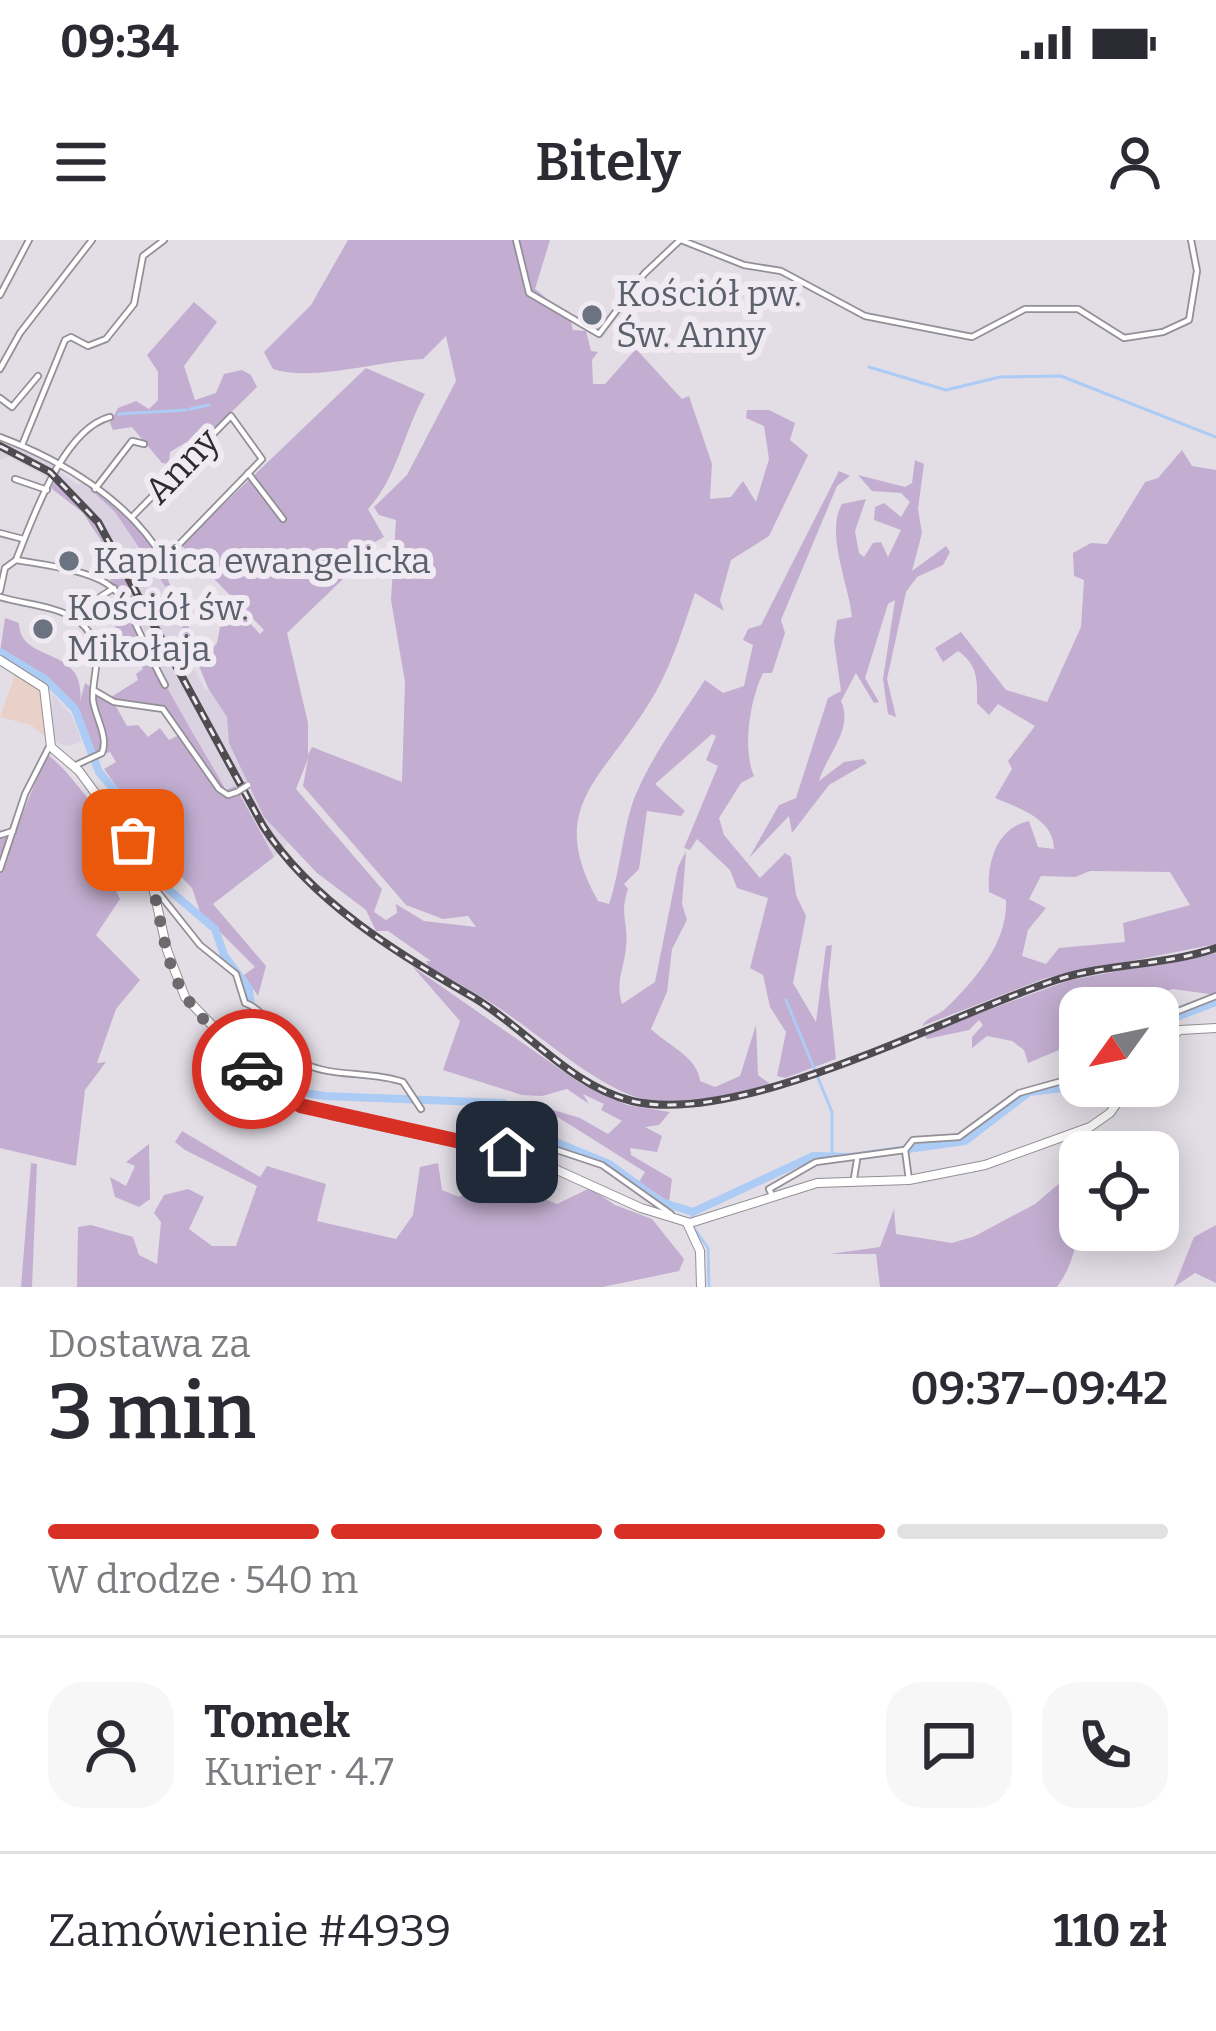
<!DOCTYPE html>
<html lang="pl">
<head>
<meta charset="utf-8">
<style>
  :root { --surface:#fff; --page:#f7f7f7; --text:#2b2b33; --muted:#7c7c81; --line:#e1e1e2; --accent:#d93025 }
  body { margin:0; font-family:Bitter,serif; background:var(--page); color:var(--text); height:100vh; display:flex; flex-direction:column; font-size:45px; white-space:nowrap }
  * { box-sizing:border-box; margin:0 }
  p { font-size:39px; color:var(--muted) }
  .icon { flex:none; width:66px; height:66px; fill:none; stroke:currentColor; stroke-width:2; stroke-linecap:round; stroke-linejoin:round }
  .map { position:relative; height:1047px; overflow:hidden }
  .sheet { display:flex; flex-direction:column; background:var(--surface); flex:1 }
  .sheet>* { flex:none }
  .needle { width:78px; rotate:237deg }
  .controls { position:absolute; left:1059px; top:747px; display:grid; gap:24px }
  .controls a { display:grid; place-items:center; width:120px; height:120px; border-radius:24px; background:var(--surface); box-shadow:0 6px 30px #0003; font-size:60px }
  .pin { position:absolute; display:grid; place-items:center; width:102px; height:102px; color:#fff; margin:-51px; border-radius:24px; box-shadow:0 6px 18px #0006 }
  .courier { position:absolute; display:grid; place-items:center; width:120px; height:120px; margin:-60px; border:9px solid #d93025; border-radius:50%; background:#fff; color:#222; box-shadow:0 3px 15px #0007 }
  .summary em { font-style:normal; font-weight:600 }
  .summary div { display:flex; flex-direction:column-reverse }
  .summary { display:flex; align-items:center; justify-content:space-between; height:204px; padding:0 48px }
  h1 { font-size:78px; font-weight:600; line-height:90px }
  .bar { display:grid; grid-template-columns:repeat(4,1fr); gap:18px 12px; align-content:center; height:144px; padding:0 48px }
  .bar i { height:15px; border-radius:9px; background:var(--line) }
  .bar .current { background:var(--accent) }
  .bar p { grid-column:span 4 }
  .line { display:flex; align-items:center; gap:30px; padding:0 48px; border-top:3px solid var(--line) }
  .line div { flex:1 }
  .round { display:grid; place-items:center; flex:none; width:126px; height:126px; border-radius:36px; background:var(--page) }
  .status { display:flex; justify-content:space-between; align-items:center; height:84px; padding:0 60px; background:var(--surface); direction:ltr }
  .status svg { height:33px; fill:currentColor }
  header { display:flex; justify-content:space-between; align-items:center; height:156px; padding:0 48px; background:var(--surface); font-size:54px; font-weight:600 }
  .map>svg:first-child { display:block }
  .commercial { fill:#e9d0c8 }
  .built { fill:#dad2e0 }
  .green { fill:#c3aed1; fill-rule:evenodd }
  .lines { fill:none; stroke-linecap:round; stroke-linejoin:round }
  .stream { stroke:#accbf5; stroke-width:3 }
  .river { stroke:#accbf5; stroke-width:8 }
  .minor-casing { stroke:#938f96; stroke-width:8 }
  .tertiary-casing { stroke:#938f96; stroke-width:10 }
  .minor { stroke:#fff; stroke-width:4.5 }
  .tertiary { stroke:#fff; stroke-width:8 }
  .rail-casing { stroke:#4e4c50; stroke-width:8 }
  .rail { stroke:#f0ebf3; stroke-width:3; stroke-dasharray:9; stroke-linecap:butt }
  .minor-bridge-casing { stroke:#938f96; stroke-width:8; stroke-linecap:butt }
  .minor-bridge { stroke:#fff; stroke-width:4.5 }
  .done { stroke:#6d6a6e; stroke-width:12; stroke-dasharray:0 21.6 }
  .route { stroke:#d93025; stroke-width:15 }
  .worship-dot { fill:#6b7280; stroke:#f0ebf3; stroke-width:4.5 }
  .labels { text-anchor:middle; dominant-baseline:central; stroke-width:12; stroke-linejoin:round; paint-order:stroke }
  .worship-label { font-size:36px; fill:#5b616d; stroke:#f0ebf3; text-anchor:start }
  .street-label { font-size:36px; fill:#2d2b2e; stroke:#f0ebf3 }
</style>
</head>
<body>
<div class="status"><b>09:34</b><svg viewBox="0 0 49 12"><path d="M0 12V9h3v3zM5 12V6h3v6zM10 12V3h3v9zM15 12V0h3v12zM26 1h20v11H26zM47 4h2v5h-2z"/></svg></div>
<header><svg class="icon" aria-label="menu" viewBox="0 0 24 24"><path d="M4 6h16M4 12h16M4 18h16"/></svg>Bitely<svg class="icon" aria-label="person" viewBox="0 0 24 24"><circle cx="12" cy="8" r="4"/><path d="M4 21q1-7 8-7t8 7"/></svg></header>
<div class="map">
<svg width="1216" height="1047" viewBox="0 0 1216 1047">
  <rect width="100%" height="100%" fill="#e3dee6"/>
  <polygon class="commercial" points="16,432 43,449 50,500 31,485 0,477"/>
  <g class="built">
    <polygon points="0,199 39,216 78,245 82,242 130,282 160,325 201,417 191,423 206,451 215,443 272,584 288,603 274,617 237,557 214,536 162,448 167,444 114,320 84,273 55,241 9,217 0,220"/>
    <polygon points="52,453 72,476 82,502 68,506 50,501"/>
  </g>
  <g class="green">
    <path d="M348,0H550L535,49L570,78L573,90L586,91L591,111L598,112L592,120L593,144H605L636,109L682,159L689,156L712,224L710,259L731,257L743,241L756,262L769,219L764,186L746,178L747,170H769L795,183L790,200L808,215L769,296L731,320L720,360L724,371L695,353C682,391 670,431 648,465C600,542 546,568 598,661L609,664C621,630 623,584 636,554C653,514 681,477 705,440L723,453L744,446L753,405L743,400L748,389L761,385L839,231L850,236L837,246L781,380L785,393L772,433H763C750,460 742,508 754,536L741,543L719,578L724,595L760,638L785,613L791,617L796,655L806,676L793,743L816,782L826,706L832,705L828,744L836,819L785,838L777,836L786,792L770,767L763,735L750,728L768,658L737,648L730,630L697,599L690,610L684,608L718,526L706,520L716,496L712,494L655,544L685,571L681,576L647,571L639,629L624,644L628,649C619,676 629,683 626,707C624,730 615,741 622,764L655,742L678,627L686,611L682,664L687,680L672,709L667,752L651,789C667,805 698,817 700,841L715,847L740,836L756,785L758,835L770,844C648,902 593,833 502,770C479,754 453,741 429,727L426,721H431L388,691H376L366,670L317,633L264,577L229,503L227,477L208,448L167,349L115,272L87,246C157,278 170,357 204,418L217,403L220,387L230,385L221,368L227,367L237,384L245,378L260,394L264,390L181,305L366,128L425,154C404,191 397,238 368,269L384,297L366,307L368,315L287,393L308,483V515L312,507L402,542L405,442L391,360L396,280L379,275L374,267L407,235L456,141L446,96L423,119C377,121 313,142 273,129L264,112L311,65ZM308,519L303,546L406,665L443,679L468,676L476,687L424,681L396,664L397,673L386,680L374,672L382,649L296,549Z"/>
    <polygon points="194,62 217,82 184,126 195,160 216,153 224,134 242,130 251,135 257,147 197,206 190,200 170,212 169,224 162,223 132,187 113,190 110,183 118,168 136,161 149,169 158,160 158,132 147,115"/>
    <path d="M1182,210L1192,226L1216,230V704L1046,738L922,786C928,776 936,777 945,769C974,741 1008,703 1006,660L989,652C987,621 997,588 1029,581L1038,607L1054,609C1054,579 1019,568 995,558L1012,529L1008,521L1035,486L998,464L989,475L977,463C977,441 979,426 958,411L943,422L935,408L961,392L1006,450L1047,462L1081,387L1084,340L1074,336L1073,313L1091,303L1107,304L1145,242L1158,238ZM1090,631L1170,632L1190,665L1123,683L1125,702L1059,708L1046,724L1022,716L1028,690L1046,668L1029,659L1041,636L1075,637Z"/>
    <path d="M915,220L924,224L918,269L922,293L912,331L946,306L950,312L943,325L917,337L906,352L887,439L896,477L888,474L883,439L895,360L888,364L865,438L879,462L874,463L856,433L841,461C854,489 827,514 819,541L844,522L863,519L867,523L829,545L792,593L789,576L749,618L779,565L796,558L828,458L841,451L834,401L837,380L852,377C849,345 825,293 842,264L866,259L855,291L859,313L864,317L873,303L881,302L888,317L901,290L874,280L875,267L884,263L901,277L910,262L901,253L872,251L858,235L905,247L912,243Z"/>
    <polygon points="55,241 91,279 137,361 130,368 110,344 113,322 109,328 93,317 102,302 83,273 51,248"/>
    <path d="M113,365L120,376L130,369C156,435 193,492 226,550L235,546L274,617L213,664L266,726L258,756L244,735L255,727L200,672L192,648L161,616L168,600L160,582L166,562L134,571L104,529L116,522L110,512L94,518C67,453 61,449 0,412L5,378L19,383C19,424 87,405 80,461L85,443L108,459L138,440L136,434L143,429L107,374ZM114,463L163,469L181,488L179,495L169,500L160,488L148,497L138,485L127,486Z"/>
    <path d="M47,514C74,535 87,563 113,584L106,595L115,605L101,619L120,659L96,695L140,740L116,769L97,823L106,822L85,850L76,926L0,908V598L9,596L6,614Z"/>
    <polygon points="1216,713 1216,755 1173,749 1140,760 1122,757 1111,768 1080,768 1080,801 1028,823 1024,810 1012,801 987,796 972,808 972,797 983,785 979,780 969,790 927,799 923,794 1070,740"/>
    <polygon points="412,726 580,843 627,865 670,872 659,885 645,887 662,896 657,912 630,908 631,915 672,939 669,962 639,942 645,932 540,866 580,878 608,894 622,881 601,870 604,864 583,854 589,864 567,849 542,856 522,855 443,830 460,781"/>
    <polygon points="182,891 260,937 267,926 326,944 317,981 396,999 413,975 420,927 438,923 442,950 459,957 497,940 557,964 590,948 615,965 652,979 684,1019 679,1031 603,1047 77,1047 78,987 91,985 133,997 139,1015 157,1024 161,982 154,973 164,955 188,949 204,957 189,989 212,1006 236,1006 257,946 185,910 175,902"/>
    <polygon points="149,904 150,959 139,967 115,957 110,937 126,946 135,926 126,922"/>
    <polygon points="31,923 37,924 32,1047 21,1047"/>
    <path d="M1080,926C1080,968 1083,1012 1057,1047H880L876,1014H830L880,1007L894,969L896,994L952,1003L975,996L1035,964Z"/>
    <polygon points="1216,985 1216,1043 1195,1033 1174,1047 1194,997"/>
  </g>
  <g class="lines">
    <g class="stream">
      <polyline points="869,127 946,150 1000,137 1061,136 1216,197"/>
      <polyline points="190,169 209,165"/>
      <polyline points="119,174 186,170"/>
      <polyline points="786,760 832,872 832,916"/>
      <polyline points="692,978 693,972"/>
      <polyline points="693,987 708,1008 709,1047"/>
    </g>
    <g class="river">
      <polyline points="0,412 45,439 75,469 99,532 130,569 168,649 215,689 224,715 249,749 252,778 271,831 305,853 325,856 503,863 517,870 543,897 609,924 661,962 693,972 813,916 851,917 965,901 1029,852 1080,846"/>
      <polyline points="1158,784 1216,762"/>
    </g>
    <defs>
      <g id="minor">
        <polyline points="516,0 529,53 599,94 644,34 680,0"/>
        <polyline points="681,0 744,25 781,31 865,76 972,97 1025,69 1078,69 1124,98 1163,92 1189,80 1197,31 1191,0"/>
        <polyline points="0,55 29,0"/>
        <polyline points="0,129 20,93 92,0"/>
        <polyline points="0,158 12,167 38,136"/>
        <path d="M0,197C62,220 130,261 164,320L262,219L231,176L133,276"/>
        <polyline points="22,205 65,100 71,97 88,106 106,99 134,64 143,16 164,0"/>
        <polyline points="248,233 283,279"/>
        <polyline points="15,239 47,250"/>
        <polyline points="95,249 132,201 144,204"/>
        <polyline points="0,293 23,299"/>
        <path d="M16,320C140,339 112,346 165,445"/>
        <path d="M0,351L5,328L16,320C33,278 63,189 110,177"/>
        <path d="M0,357C37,368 91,366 96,413C98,428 92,444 93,460C95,477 109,497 102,513L74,526"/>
        <polyline points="100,357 114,348"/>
        <polyline points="95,451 114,462 163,469 219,549 228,555 237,552"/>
        <polyline points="0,595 13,591"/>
        <polyline points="0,629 25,554 49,507"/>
        <path d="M157,651L200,705L236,734L245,763C272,772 274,806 297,820C329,839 369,830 403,842L421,869"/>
        <polyline points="1158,779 1216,756"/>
        <polyline points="512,876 545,906 602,925 671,974"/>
        <polyline points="854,938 857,920"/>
        <polyline points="909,940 905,910 913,900 959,897 1019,853 1080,836"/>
        <polyline points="771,953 769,949 816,922 905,910"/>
      </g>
      <g id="tertiary">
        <polyline points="0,420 44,448 51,507 79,531 148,625 167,710 185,757 277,853 331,875 535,920 641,968 690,983 817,943 909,940 985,925 1090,887 1110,873 1129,846"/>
        <polyline points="1158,806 1180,790 1216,788"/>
        <polyline points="687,983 700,1011 701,1047"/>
      </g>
    </defs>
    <use href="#minor" class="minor-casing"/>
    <use href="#tertiary" class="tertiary-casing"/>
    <use href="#minor" class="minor"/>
    <use href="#tertiary" class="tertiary"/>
    <defs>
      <path id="rail" d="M0,206L50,232L98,282L263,586C311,661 398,714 473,757C527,789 569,845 632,861C741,887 945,776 1056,740C1108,723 1164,726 1216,708"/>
    </defs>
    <use href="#rail" class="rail-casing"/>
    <use href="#rail" class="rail"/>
    <defs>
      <polyline id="minor-bridge" points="237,552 248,545"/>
    </defs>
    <use href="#minor-bridge" class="minor-bridge-casing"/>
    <use href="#minor-bridge" class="minor-bridge"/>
  </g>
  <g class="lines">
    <path class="done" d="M133,600C161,647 156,686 174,734C189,772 225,800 252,829"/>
    <polyline class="route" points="252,829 277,853 302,866 507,912"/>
  </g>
  <g class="worship-dot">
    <circle cx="592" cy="75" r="12"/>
    <circle cx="69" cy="321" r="12"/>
    <circle cx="43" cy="389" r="12"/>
  </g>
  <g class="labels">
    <g class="worship-label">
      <text x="616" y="54">Kościół pw.<tspan x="616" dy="41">Św. Anny</tspan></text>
      <text x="93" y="321">Kaplica ewangelicka</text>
      <text x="67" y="368">Kościół św.<tspan x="67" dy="41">Mikołaja</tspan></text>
    </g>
    <g class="street-label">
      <text transform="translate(182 226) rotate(-46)">Anny</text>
    </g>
  </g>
</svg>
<div class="controls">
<a><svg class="needle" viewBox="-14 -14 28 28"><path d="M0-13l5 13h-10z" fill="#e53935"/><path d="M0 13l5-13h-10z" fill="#7c7c81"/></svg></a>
<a><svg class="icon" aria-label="locate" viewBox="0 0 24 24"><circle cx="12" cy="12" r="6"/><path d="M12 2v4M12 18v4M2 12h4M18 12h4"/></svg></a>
</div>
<div class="pin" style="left:133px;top:600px;background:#ea580c"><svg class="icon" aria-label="bag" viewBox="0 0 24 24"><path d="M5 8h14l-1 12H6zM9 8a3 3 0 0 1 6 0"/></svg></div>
<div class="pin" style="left:507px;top:912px;background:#1f2937"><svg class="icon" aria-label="home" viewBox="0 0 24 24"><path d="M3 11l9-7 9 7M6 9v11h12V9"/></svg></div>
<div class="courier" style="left:252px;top:829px"><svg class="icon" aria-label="car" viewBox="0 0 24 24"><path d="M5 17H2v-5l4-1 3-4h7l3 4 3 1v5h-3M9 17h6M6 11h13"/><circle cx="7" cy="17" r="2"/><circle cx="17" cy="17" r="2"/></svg></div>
</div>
<section class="sheet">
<div class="summary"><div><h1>3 min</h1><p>Dostawa za</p></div><em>09:37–09:42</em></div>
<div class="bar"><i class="current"></i><i class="current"></i><i class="current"></i><i></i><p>W drodze · 540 m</p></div>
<div class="line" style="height:216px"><a class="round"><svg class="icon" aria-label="person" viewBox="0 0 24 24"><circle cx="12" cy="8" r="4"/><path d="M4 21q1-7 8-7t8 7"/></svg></a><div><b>Tomek</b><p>Kurier · 4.7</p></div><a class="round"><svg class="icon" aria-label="chat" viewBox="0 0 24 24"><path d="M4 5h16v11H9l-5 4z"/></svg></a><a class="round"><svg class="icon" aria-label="phone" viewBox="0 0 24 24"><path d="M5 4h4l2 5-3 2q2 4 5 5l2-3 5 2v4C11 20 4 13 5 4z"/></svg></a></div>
<div class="line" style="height:156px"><div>Zamówienie #4939</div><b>110 zł</b></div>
</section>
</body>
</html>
